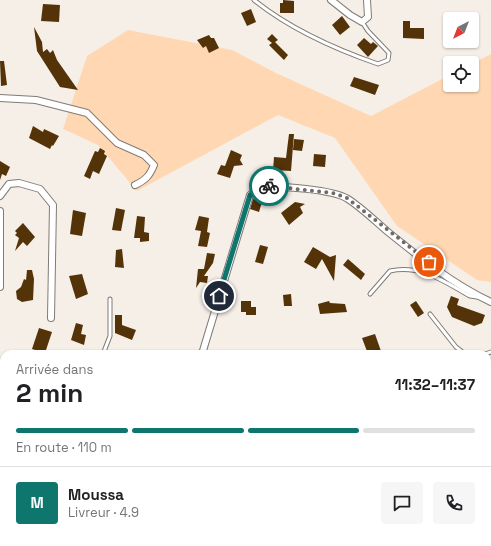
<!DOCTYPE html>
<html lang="fr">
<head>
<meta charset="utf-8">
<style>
  :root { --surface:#fff; --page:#f6f6f6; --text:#202124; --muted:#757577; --line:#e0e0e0; --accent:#0f766e }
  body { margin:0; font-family:"Space Grotesk",sans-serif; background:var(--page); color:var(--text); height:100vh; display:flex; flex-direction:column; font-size:15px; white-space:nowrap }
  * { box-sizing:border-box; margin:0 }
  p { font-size:13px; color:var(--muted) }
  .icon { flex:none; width:22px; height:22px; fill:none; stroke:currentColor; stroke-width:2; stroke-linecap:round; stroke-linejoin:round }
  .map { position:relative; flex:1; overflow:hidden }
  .panel { position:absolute; left:0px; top:350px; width:491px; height:196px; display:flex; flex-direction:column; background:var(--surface); border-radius:12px 12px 0 0; box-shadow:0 1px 3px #0004 }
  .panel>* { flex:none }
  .needle { width:26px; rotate:222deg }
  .buttons { position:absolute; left:443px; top:12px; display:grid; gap:8px }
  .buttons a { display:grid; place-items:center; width:36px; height:36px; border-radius:4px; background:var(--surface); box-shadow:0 1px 3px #0004; font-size:20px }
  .pin { position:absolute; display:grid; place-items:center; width:34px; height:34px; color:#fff; margin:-17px; border:2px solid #fff; border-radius:50%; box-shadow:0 1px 4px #0007 }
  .courier { position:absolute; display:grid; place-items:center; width:40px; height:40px; margin:-20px; border:3px solid #0f766e; border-radius:50%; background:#fff; color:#222; box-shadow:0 1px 5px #0007 }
  .summary em { font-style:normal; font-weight:800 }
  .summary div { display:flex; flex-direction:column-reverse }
  .summary { display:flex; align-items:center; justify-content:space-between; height:68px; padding:0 16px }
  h1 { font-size:26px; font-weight:800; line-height:30px }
  .bar { display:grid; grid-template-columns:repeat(4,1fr); gap:6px 4px; align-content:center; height:48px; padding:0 16px }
  .bar i { height:5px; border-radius:3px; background:var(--line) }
  .bar .current { background:var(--accent) }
  .bar p { grid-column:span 4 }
  .line { display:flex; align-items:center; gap:10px; padding:0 16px; border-top:1px solid var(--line) }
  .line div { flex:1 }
  .round { display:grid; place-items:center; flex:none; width:42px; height:42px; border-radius:4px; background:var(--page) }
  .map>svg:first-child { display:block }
  .green { fill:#ffd8b3 }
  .building { fill:#553308 }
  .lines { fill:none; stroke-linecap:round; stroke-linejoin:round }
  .lane-casing { stroke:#817b76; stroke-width:5 }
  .street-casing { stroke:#817b76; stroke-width:8 }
  .lane { stroke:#fff; stroke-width:3 }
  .street { stroke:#fff; stroke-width:6 }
  .done { stroke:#6f6b67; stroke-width:4; stroke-dasharray:0 7.2 }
  .route { stroke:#0f766e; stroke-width:5 }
</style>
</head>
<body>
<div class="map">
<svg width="491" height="546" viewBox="0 0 491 546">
  <rect width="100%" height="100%" fill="#f5efe8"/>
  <polygon class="green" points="128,30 232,50 276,73 371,116 450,75 450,85 472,85 472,64 491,54 491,282 477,280 397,226 335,138 278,115 137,191 98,145 63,129 87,56"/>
  <g class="building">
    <polygon points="283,0 294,1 294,13 280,13 280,3 283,3"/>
    <polygon points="43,4 60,5 59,22 41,21"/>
    <polygon points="251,9 256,22 247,26 241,13"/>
    <polygon points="342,16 350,27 340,35 332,25"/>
    <polygon points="403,21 410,21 410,28 424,28 424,39 403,38"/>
    <polygon points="34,27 42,42 43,52 47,49 50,53 53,50 57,60 78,90 60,87 37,51"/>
    <polygon points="272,34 278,40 275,42 288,55 284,60 269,45 272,43 267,39"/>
    <polygon points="209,35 211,38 214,38 219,48 209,53 206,46 203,48 197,40"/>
    <polygon points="364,38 371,44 373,42 378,46 368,57 357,45"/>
    <polygon points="0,61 4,61 7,85 1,86"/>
    <polygon points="354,77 379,85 375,95 350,86"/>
    <polygon points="33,126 43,132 44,129 59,136 53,146 52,145 50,149 29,138"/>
    <polygon points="289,134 294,134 291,171 273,170 274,157 286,158"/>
    <polygon points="294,139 304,140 302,151 293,150"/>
    <polygon points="100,148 105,151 104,154 107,156 99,174 93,171 90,179 84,176 95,151 98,152"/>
    <polygon points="231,150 242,155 240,160 243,165 234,166 230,178 217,174 221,165 225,166"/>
    <polygon points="314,154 326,155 325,167 313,166"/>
    <polygon points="0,161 10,167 6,176 2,174 0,180"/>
    <polygon points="253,199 262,202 259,212 250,209"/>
    <polygon points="295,202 305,204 300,207 303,213 289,225 281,213"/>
    <polygon points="116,208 125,210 121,231 112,230"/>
    <polygon points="73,210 86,213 82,236 70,234"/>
    <polygon points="137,216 145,217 144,232 149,233 149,241 140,242 140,238 134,238"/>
    <polygon points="199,216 209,218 207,232 210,233 207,247 198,246 201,231 195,230"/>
    <polygon points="23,223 35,237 27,246 23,242 15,251 19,238 15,235 17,233 15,231"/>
    <polygon points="260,245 268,247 263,264 255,262"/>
    <polygon points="313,247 330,257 336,255 334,281 322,259 316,269 304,262"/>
    <polygon points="122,249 124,268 115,267 116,250"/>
    <polygon points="207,253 215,254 213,263 204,276 208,276 207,283 200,282 196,288 198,269 204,269"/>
    <polygon points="348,259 365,274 361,280 343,265"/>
    <polygon points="27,270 32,270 34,279 33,300 22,302 17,299 16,291 21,287 24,279 26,280"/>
    <polygon points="82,274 88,294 76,299 69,276"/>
    <polygon points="291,294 292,306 284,306 283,295"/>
    <polygon points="451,296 459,299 457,305 485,315 482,323 474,326 452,317 447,307"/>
    <polygon points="241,301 251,301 251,307 256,307 256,315 246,315 246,312 241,312"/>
    <polygon points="329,301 330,303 345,304 347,312 320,314 318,304"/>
    <polygon points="416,301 424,313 418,317 410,305"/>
    <polygon points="115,315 122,315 122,325 136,330 132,340 115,333"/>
    <polygon points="76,323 83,325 81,334 86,335 84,345 71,340"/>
    <polygon points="39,328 52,332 45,353 32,349"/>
    <polygon points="375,334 382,354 368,354 362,338"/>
  </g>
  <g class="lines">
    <defs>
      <g id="lane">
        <path d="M254,0C290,29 335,49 378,64L388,60L389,53L368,31L362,22"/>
        <path d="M370,294L390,271C420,264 445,282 470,296L477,297"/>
        <polyline points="430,314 456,347 465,354"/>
        <polyline points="103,354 110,336 110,299"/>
        <polyline points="485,354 491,352"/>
        <polyline points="487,371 491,368"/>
        <polyline points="487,528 491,527"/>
      </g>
      <g id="street">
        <polyline points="331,0 350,15 362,22 368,17 367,0"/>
        <path d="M0,98L36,100L87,113L117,143L144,155L154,165C150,175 146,180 135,185"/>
        <polyline points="0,196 9,184 19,183 40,189 53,205 51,318"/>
        <polyline points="0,211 0,287"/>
        <path d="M202,354L250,195L261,187C281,186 332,189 348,199C362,208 375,221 388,232C419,257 454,285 491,302"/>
        <polyline points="98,542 99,546"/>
        <polyline points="156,542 157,546"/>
      </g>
    </defs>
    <use href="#lane" class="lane-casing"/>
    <use href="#street" class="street-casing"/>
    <use href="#lane" class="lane"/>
    <use href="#street" class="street"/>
  </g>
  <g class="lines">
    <polyline class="done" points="269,186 333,193 347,198 429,262"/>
    <polyline class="route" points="219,296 250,195 261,187 269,186"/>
  </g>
</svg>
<div class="buttons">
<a><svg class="needle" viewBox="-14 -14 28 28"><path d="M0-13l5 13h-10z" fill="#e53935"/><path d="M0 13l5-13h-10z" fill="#757577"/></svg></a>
<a><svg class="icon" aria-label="locate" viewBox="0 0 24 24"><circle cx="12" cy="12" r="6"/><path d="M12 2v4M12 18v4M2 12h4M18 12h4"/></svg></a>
</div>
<div class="pin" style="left:429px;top:262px;background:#ea580c"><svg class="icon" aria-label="bag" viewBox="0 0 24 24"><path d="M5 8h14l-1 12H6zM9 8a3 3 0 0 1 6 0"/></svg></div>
<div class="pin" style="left:219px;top:296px;background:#1f2937"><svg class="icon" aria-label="home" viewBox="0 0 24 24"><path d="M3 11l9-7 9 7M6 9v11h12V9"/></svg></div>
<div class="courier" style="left:269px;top:186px"><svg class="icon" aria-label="bike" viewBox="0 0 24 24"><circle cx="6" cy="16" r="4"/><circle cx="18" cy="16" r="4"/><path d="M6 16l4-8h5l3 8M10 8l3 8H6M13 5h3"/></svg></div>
<section class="panel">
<div class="summary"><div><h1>2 min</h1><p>Arrivée dans</p></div><em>11:32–11:37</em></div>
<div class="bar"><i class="current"></i><i class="current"></i><i class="current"></i><i></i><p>En route · 110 m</p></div>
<div class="line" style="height:72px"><b class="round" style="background:var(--accent);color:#fff">M</b><div><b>Moussa</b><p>Livreur · 4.9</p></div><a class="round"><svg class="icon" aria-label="chat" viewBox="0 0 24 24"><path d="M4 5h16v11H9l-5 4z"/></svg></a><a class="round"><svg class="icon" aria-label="phone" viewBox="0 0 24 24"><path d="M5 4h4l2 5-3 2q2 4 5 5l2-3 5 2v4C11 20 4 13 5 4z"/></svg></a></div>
</section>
</div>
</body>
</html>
